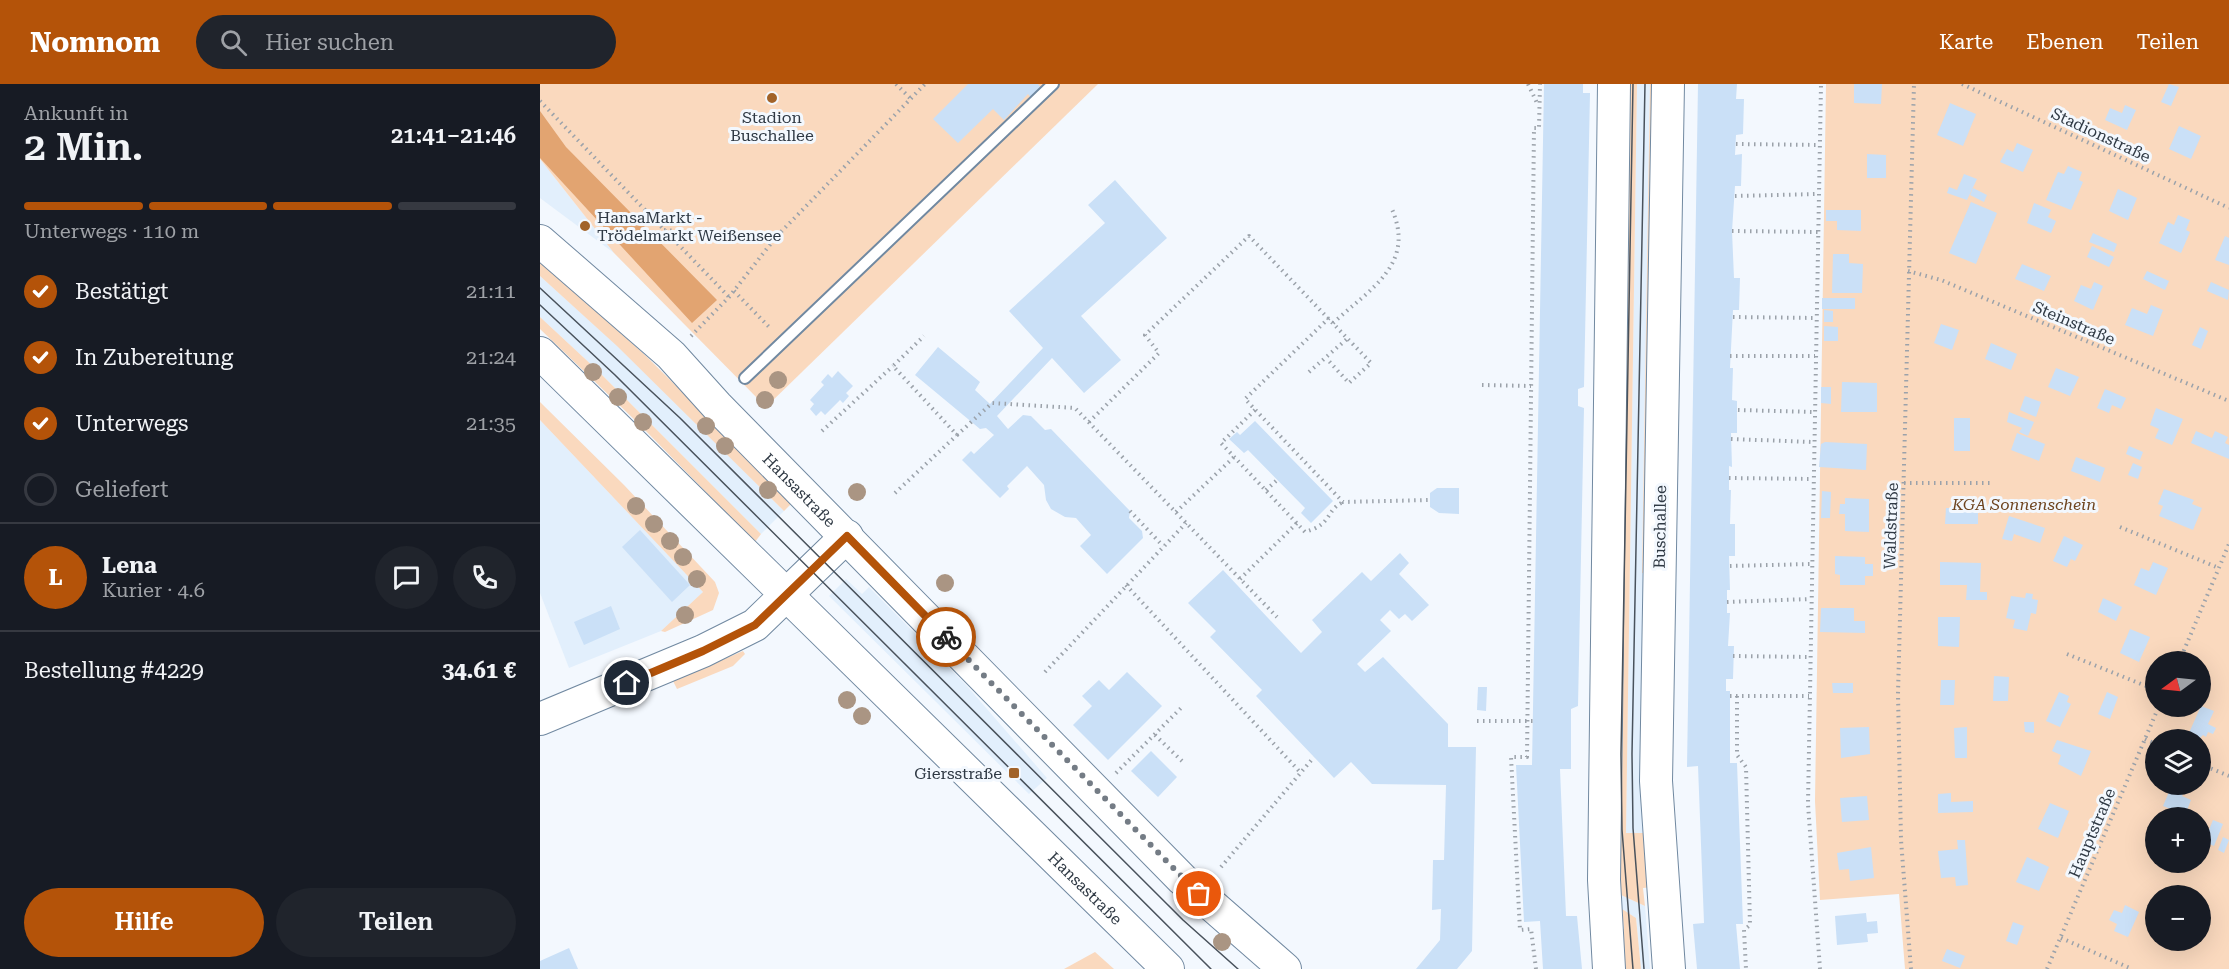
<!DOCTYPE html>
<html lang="de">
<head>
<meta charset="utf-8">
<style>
  :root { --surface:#171b24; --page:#20242c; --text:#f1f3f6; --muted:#9ea1a6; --line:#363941; --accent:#b45309 }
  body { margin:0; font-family:"Roboto Serif",serif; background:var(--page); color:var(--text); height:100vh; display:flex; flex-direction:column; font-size:22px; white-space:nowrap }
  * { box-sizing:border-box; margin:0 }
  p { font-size:20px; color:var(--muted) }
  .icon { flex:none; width:33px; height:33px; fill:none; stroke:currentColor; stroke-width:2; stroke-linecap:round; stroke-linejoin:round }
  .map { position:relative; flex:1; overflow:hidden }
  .drawer { display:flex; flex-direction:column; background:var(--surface); width:540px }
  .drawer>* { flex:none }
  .needle { width:39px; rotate:255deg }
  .tools { position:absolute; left:1605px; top:567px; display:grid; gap:12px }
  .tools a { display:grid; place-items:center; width:66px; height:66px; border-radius:50%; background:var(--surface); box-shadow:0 6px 24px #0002; font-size:30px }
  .pin { position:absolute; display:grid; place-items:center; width:51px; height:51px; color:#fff; margin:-26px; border:3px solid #fff; border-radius:50%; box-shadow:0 2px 6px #0007 }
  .courier { position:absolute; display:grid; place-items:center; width:60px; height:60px; margin:-30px; border:4px solid #b45309; border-radius:50%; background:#fff; color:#222; box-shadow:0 2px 8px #0007 }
  .summary em { font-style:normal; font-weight:600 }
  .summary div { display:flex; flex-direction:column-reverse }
  .summary { display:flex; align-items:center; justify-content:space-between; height:102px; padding:0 24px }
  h1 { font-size:39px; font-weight:600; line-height:45px }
  .bar { display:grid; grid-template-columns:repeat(4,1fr); gap:9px 6px; align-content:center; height:72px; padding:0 24px }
  .bar i { height:8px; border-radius:4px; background:var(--line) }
  .bar .current { background:var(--accent) }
  .bar p { grid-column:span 4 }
  .line { display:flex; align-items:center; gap:15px; padding:0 24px; border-top:2px solid var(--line) }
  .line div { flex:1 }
  .round { display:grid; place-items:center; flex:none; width:63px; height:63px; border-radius:32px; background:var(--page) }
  ol { padding:0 24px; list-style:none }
  li { display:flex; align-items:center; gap:18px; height:66px }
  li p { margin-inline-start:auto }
  li .icon { padding:6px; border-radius:50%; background:var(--accent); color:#fff; stroke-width:4 }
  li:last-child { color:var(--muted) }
  li i { width:33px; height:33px; border:3px solid var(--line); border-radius:50% }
  .cta { display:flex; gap:12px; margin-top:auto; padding:12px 24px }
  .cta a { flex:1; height:69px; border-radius:36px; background:var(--accent); color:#fff; font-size:24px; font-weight:600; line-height:69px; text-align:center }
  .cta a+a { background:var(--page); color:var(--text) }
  header { display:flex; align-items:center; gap:36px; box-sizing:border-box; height:84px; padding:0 30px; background:var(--accent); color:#fff }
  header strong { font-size:28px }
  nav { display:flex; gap:33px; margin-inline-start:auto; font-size:21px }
  .search { width:420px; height:54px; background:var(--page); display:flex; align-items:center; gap:15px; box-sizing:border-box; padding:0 21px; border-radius:33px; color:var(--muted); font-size:22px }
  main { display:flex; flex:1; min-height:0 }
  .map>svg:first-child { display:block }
  .built { fill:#e2effc }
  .green { fill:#fad9be; fill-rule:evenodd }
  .forest { fill:#e2a471 }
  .building { fill:#cae0f7 }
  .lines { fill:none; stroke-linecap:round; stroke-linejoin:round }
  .lane-casing { stroke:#7189a1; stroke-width:14 }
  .secondary-casing { stroke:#7189a1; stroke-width:34 }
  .path { stroke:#9ba2aa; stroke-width:4; stroke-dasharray:1.5 4.5; stroke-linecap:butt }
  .lane { stroke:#fff; stroke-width:10 }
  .secondary { stroke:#fff; stroke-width:32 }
  .tram { stroke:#49525c; stroke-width:1.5 }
  .tree { fill:#aa9583 }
  .done { stroke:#747c85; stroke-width:6; stroke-dasharray:0 10.8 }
  .route { stroke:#b45309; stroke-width:8 }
  .poi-dot { fill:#a26329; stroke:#f3f8fe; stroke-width:2 }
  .labels { text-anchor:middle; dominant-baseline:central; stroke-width:6; stroke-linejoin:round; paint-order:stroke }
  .poi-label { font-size:16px; fill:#2f3944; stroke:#f3f8fe }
  .street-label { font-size:16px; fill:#2f3944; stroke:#f3f8fe }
  .park-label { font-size:16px; font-style:italic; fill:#6e441f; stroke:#f3f8fe }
</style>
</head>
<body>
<header>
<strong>Nomnom</strong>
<div class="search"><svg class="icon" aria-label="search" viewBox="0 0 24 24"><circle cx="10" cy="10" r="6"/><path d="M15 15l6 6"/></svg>Hier suchen</div>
<nav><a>Karte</a><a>Ebenen</a><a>Teilen</a></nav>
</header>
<main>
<section class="drawer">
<div class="summary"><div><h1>2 Min.</h1><p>Ankunft in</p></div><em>21:41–21:46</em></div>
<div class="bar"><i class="current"></i><i class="current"></i><i class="current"></i><i></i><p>Unterwegs · 110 m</p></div>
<ol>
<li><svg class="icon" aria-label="check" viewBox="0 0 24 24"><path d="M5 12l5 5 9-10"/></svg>Bestätigt<p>21:11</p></li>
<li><svg class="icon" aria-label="check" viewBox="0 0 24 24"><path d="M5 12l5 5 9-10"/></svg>In Zubereitung<p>21:24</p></li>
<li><svg class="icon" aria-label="check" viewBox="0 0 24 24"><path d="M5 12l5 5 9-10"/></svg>Unterwegs<p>21:35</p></li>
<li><i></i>Geliefert</li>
</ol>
<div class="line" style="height:108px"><b class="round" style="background:var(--accent);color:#fff">L</b><div><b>Lena</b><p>Kurier · 4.6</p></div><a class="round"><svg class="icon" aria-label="chat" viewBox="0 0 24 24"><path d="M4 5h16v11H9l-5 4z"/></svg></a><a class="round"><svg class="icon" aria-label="phone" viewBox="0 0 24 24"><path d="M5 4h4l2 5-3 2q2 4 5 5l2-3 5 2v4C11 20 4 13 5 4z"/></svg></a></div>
<div class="line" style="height:78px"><div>Bestellung #4229</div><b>34.61 €</b></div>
<div class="cta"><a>Hilfe</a><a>Teilen</a></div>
</section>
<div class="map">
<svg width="1689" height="885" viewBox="0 0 1689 885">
  <rect width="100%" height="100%" fill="#f3f8fe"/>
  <g class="built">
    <polygon points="1097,0 1110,0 1102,489 1109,489 1108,749 1086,750"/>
    <polygon points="0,75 74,169 0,114"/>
    <polygon points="0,192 79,263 244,427 221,450 57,286 0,233"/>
    <polygon points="0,336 163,508 121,547 29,584 0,509"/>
    <polygon points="306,495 322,510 329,503 427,602 507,694 489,710 289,512"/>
    <polygon points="1081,811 1105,822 1110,885 1101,885 1096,834 1082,825"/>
  </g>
  <g class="green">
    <polygon points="0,0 558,0 226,323 74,169 0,75"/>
    <polygon points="1088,0 1097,0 1086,749 1108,749 1113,803 1103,804 1105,822 1081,811 1072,812"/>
    <polygon points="1110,0 1118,0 1109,489 1102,489"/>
    <path d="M1286,0H1689V885H1365L1359,810L1280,816L1275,717ZM1616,578H1660V622H1616ZM1616,656H1660V700H1616ZM1616,734H1660V778H1616ZM1616,812H1660V856H1616Z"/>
    <polygon points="0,177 105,271 253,418 244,427 77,262 0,192"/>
    <polygon points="0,233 57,286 221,450 215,458 99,340 0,245"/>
    <polygon points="0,318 84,401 175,498 179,509 173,526 125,548 121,547 163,508 0,336"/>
    <polygon points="203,567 205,570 193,582 137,605 133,597"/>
    <polygon points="1082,825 1096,834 1101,885 1080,885 1074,847 1084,845"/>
    <polygon points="555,868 574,885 524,885"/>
  </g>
  <polygon class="forest" points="0,27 26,63 177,216 152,239 0,74"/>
  <g class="building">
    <polygon points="428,0 498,0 502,5 492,15 488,10 464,36 453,25 418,59 393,35"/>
    <polygon points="1004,0 1043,0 1043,9 1050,9 1044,303 1038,305 1038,322 1044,324 1038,622 1031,625 1031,685 1020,685 1026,832 1037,832 1042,885 1003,885 1000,837 984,838 976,681 992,681"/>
    <polygon points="1158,0 1197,0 1196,15 1204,15 1203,50 1196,51 1195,71 1202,70 1201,102 1195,102 1192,147 1194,194 1200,194 1199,226 1193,226 1190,284 1193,284 1192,316 1197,317 1197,349 1191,349 1192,383 1189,382 1189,406 1191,406 1190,440 1195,440 1195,472 1189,472 1190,506 1187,506 1187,529 1190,529 1188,562 1194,562 1193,595 1186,595 1186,607 1190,607 1190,679 1197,679 1203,840 1196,840 1200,885 1157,885 1153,840 1164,839 1158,682 1147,683"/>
    <polygon points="1314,0 1342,0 1341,20 1314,19"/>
    <polygon points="1629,0 1639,3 1631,22 1621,18"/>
    <polygon points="1410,19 1436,30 1423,62 1397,51"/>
    <polygon points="1585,21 1596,26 1587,46 1565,36 1570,24 1582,29"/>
    <polygon points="1639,42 1661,52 1651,75 1629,65"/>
    <polygon points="1477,59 1493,66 1483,88 1460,78 1467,65 1473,68"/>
    <polygon points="1327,70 1346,71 1346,94 1327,94"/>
    <polygon points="1528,82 1542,88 1539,96 1543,98 1531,126 1506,116 1518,88 1524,90"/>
    <polygon points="1424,90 1437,95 1427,116 1407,109 1409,103 1417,106"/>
    <polygon points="575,96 627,154 541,232 581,276 544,309 512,274 457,332 468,345 483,331 491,332 505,346 511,345 590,427 589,434 602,447 603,454 567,490 540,462 551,451 536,434 525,433 511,425 506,416 504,401 487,382 467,402 469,405 460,414 422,376 431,367 434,370 454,351 446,344 440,345 375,291 398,263 440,298 435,306 450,320 503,264 469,227 565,139 548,121"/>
    <polygon points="1433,104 1447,111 1444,118 1430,111"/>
    <polygon points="1578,105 1597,114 1588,136 1569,127"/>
    <polygon points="1431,118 1457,129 1436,180 1409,169"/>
    <polygon points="1494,119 1511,126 1508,133 1516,137 1511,149 1487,139"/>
    <polygon points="1286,126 1321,126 1321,147 1297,146 1297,137 1286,137"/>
    <polygon points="1638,131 1650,136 1646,146 1650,148 1641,169 1619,159 1628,138 1634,141"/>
    <polygon points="1553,149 1577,160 1574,168 1549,158"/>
    <polygon points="1685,152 1689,154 1689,181 1675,176"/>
    <polygon points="1552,162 1574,173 1569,183 1547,173"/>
    <polygon points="1293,170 1309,170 1309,179 1323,180 1322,209 1292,209"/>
    <polygon points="1482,180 1511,192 1504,207 1475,195"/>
    <polygon points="1607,187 1629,197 1625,206 1603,195"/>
    <polygon points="1554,198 1563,202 1553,226 1534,217 1541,201 1551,205"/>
    <polygon points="1671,198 1689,206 1688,216 1667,207"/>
    <rect x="1282" y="214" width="33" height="11"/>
    <polygon points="1611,221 1623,226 1613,252 1585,241 1592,224 1607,230"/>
    <polygon points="1284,226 1293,227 1293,238 1284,238"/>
    <polygon points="1401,240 1419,246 1412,266 1394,259"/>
    <polygon points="1284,242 1298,243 1298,257 1284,257"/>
    <polygon points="1660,243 1668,247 1661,265 1652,261"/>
    <polygon points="1451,259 1477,270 1471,286 1445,275"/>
    <polygon points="1516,284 1539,293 1530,312 1508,303"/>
    <polygon points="298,287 313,302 306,309 309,312 303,319 300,316 285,331 281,327 276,332 270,325 274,320 270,316 284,301 281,298 288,290 292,294"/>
    <polygon points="1302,298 1337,299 1337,328 1301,328"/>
    <polygon points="1281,303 1291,303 1291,320 1281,319"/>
    <polygon points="1565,305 1586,314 1581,325 1572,321 1569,329 1557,324"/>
    <polygon points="1485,312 1501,318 1496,333 1480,326"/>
    <polygon points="1616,324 1643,335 1632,361 1615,354 1619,345 1610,341"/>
    <polygon points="1469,328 1494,338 1488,352 1479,348 1482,344 1467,338"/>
    <rect x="1414" y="334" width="16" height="33"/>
    <polygon points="715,337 793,417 771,439 761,429 765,424 708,366 704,369 689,355 697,348 700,351"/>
    <polygon points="1656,347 1672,354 1675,347 1688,353 1685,359 1689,361 1689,375 1651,359"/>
    <polygon points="1477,349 1505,360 1499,377 1471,366"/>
    <polygon points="1285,358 1327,360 1326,386 1279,383 1281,360"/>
    <polygon points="1589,362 1603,368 1600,376 1586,370"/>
    <polygon points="1536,373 1565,384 1560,398 1531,387"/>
    <polygon points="1593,379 1602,383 1598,395 1588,391"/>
    <polygon points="897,404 919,404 919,430 899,429 890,423 890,409"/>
    <polygon points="1624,405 1654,416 1652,420 1662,424 1653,446 1619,432 1623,422 1618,420"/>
    <polygon points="1282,407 1291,408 1290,434 1281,434"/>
    <polygon points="1305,414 1329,415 1329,448 1305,447 1305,430 1299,430 1300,420 1305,420"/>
    <polygon points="1406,424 1438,424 1438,440 1405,440"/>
    <polygon points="1469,432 1505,444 1500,459 1474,450 1472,457 1462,455"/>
    <polygon points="100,446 150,501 132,518 82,463"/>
    <polygon points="1524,452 1543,461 1535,477 1531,475 1527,483 1513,477"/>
    <polygon points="860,469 869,479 859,490 889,521 872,537 865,530 859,535 850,526 840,536 851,547 817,580 825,588 843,573 908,640 908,663 936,663 932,867 917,885 876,885 900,856 901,825 892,826 893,776 904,776 906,701 832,700 811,678 794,694 716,612 722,606 670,553 676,547 648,519 683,486 761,569 782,548 772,536 822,488 831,497"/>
    <polygon points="1295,472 1325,473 1325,480 1333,480 1333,492 1325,492 1325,501 1300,501 1300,491 1295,490"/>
    <polygon points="1400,478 1441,479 1440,508 1447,508 1447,516 1426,516 1427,501 1400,501"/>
    <polygon points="1613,478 1628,484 1616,511 1594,501 1601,484 1609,487"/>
    <polygon points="1486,509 1493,510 1492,515 1498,516 1496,530 1491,529 1487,547 1473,544 1475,536 1466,534 1471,512 1485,514"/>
    <polygon points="1563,514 1582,523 1576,537 1558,528"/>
    <polygon points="71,522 80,545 44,561 34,538"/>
    <polygon points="1281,524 1314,524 1314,537 1325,537 1325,549 1280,548"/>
    <polygon points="1398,533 1420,533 1419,563 1398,562"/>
    <polygon points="1590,545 1610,553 1599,578 1580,569"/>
    <polygon points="587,588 622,622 568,676 533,641 552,622 542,612 559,596 569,606"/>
    <polygon points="1454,592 1469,593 1468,617 1453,617"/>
    <polygon points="1401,596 1415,596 1414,621 1400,621"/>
    <polygon points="1292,599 1313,599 1313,609 1293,609"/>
    <polygon points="938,603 947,603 946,627 937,626"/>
    <polygon points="1519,608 1529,612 1527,618 1531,620 1520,643 1506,637"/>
    <polygon points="1567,608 1578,613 1570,635 1558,630"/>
    <polygon points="1661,622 1674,627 1668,640 1676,644 1673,650 1668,648 1666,653 1663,651 1658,656 1648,651"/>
    <polygon points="1484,638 1494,638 1494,649 1485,648"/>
    <polygon points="1329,643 1330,670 1301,674 1300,644"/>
    <polygon points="1427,643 1427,674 1415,674 1414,644"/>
    <polygon points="1517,656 1551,667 1541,692 1518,680 1521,671 1512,667"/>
    <polygon points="611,667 637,693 618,713 591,687"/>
    <polygon points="1632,701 1645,707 1642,712 1651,716 1645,731 1623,722"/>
    <polygon points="1411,709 1411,718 1433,717 1433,728 1398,729 1398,710"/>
    <polygon points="1327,712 1329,736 1302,738 1300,714"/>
    <polygon points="1510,719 1529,727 1518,754 1498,745"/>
    <polygon points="1673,736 1683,740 1674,762 1664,758"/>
    <polygon points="1683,753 1689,756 1684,769 1678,766"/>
    <polygon points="1417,756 1425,756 1428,801 1416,802 1415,793 1401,794 1398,767 1418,765"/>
    <polygon points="1331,763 1334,794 1310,797 1309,785 1299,786 1297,769"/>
    <polygon points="1487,773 1509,783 1499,807 1476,798"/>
    <polygon points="1585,821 1599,828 1588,853 1574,847 1577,840 1569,836 1574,826 1582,829"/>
    <polygon points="1326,829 1327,838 1337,837 1338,849 1327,850 1328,858 1297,861 1295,832"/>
    <polygon points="1473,838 1484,842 1477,861 1466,857"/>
    <polygon points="29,864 38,885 0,885 0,877"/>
    <polygon points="1407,865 1425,872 1420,884 1402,877"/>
  </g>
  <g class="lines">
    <defs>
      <polyline id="lane" points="205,294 513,0"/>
      <g id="secondary">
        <polyline points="1128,0 1116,697 1129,885"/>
        <path id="s1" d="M0,157L131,271L177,322L642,795L745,885"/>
        <path id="s2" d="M0,269L628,885"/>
        <polyline points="0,635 163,567 215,541 307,452"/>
        <polyline points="1069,885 1064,796 1074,0"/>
      </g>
    </defs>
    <use href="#lane" class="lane-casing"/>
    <use href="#secondary" class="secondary-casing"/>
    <g class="path">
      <polyline points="356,0 371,15"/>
      <polyline points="988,0 998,21"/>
      <polyline points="1422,0 1689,124"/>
      <polyline points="0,17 189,213"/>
      <polyline points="1196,60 1280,61"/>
      <polyline points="1195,112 1278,110"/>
      <polyline points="124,146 236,153"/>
      <polyline points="1192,147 1278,148"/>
      <polyline points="1368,187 1401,196 1689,317"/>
      <polyline points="194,207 231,245"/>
      <polyline points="1193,233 1276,234"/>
      <polyline points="789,234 705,315 803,418 890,416"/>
      <path d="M793,239C831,204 877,180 851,123"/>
      <polyline points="151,252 189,213 236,153 385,0"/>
      <polyline points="1190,272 1275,272"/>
      <polyline points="769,288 808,254"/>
      <polyline points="942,301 991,302"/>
      <path d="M715,326L681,359L765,448C793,440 785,427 803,418"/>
      <polyline points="1198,326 1274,328"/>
      <polyline points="549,338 619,269 605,251 709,152 831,279 809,299 787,275"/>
      <polyline points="282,347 353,282"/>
      <polyline points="417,351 452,319 535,324 737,533"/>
      <polyline points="1191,355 1273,358"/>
      <polyline points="1189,394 1273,395"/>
      <polyline points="1364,399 1450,399"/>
      <polyline points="726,406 737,396"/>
      <polyline points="355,409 417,351 353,282 384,252"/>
      <polyline points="590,427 623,462"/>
      <polyline points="636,428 694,373"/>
      <polyline points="1580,443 1679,484"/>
      <polyline points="1190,482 1271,480"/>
      <polyline points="700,495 757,439"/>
      <polyline points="586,501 760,688"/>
      <polyline points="1187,518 1270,515"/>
      <polyline points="1527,570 1616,606"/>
      <polyline points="1193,572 1269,573"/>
      <polyline points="1639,578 1689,460"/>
      <polyline points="505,588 646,439"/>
      <polyline points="1190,612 1269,612"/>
      <polyline points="1197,612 1197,671 1206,683 1210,841 1204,846 1206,885"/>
      <polyline points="937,637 993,637"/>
      <polyline points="615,651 644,679"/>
      <polyline points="1605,655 1616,660"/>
      <polyline points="1660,680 1689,692"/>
      <polyline points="576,689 641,624"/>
      <polyline points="681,783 774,673"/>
      <polyline points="1521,854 1592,885"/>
      <polyline points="996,885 991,845 980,846 971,673 987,673 994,44 999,44 1000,0"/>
      <polyline points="1280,885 1268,720 1281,0"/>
      <polyline points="1371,885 1361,756 1358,610 1374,0"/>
      <polyline points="1507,885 1619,622"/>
    </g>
    <use href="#lane" class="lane"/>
    <use href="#secondary" class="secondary"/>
    <g class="tram">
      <polyline points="0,204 140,334 643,836 698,885"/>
      <polyline points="0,221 75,291 671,885"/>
      <polyline points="1093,885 1082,746 1081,670 1093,0"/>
      <polyline points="1104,885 1093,744 1092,670 1105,0"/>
    </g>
  </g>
  <g class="tree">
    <circle cx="53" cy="288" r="9"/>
    <circle cx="238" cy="296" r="9"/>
    <circle cx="78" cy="313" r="9"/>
    <circle cx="225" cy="316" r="9"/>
    <circle cx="103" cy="338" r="9"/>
    <circle cx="166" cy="342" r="9"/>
    <circle cx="185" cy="362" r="9"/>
    <circle cx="228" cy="406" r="9"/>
    <circle cx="317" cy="408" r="9"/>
    <circle cx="96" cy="422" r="9"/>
    <circle cx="114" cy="440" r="9"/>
    <circle cx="130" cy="457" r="9"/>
    <circle cx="143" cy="473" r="9"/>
    <circle cx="157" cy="495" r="9"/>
    <circle cx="405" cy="499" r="9"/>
    <circle cx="145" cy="531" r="9"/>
    <circle cx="307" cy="616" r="9"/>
    <circle cx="322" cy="632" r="9"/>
    <circle cx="682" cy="858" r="9"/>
  </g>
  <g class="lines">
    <polyline class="done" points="406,553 659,810"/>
    <polyline class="route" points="87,599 163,567 215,541 307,452 406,553"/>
  </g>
  <g class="poi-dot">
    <circle cx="232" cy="14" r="6"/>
    <circle cx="45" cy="142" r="6"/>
    <rect x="468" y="683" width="12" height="12" rx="3"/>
  </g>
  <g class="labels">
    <g class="poi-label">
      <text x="232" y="33">Stadion<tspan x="232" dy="18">Buschallee</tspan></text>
      <text x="57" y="133" text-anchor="start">HansaMarkt -<tspan x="57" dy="18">Trödelmarkt Weißensee</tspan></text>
      <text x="462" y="689" text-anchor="end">Giersstraße</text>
    </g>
    <g class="street-label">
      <text transform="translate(1561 51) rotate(25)">Stadionstraße</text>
      <text transform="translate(1534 239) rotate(23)">Steinstraße</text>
      <text stroke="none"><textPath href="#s1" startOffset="360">Hansastraße</textPath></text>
      <text transform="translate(1351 442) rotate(-88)">Waldstraße</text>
      <text transform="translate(1120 443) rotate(-89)">Buschallee</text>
      <text transform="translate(1552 749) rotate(-67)">Hauptstraße</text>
      <text stroke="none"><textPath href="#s2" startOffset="764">Hansastraße</textPath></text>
    </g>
    <g class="park-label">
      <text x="1484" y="420">KGA Sonnenschein</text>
    </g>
  </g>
</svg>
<div class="tools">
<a><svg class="needle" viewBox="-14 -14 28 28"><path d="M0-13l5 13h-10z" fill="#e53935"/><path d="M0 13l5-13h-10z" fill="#9ea1a6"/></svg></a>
<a><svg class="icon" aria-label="layers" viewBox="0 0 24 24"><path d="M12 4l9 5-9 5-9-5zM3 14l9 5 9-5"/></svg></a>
<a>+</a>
<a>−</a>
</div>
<div class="pin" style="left:659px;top:810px;background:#ea580c"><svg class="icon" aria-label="bag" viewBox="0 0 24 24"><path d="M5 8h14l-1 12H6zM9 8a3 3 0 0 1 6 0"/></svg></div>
<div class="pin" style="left:87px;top:599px;background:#1f2937"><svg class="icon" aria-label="home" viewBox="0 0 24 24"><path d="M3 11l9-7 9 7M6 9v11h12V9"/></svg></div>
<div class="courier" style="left:406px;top:553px"><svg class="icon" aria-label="bike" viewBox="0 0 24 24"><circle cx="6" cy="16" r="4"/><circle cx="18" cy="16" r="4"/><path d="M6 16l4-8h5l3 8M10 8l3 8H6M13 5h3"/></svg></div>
</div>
</main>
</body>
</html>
